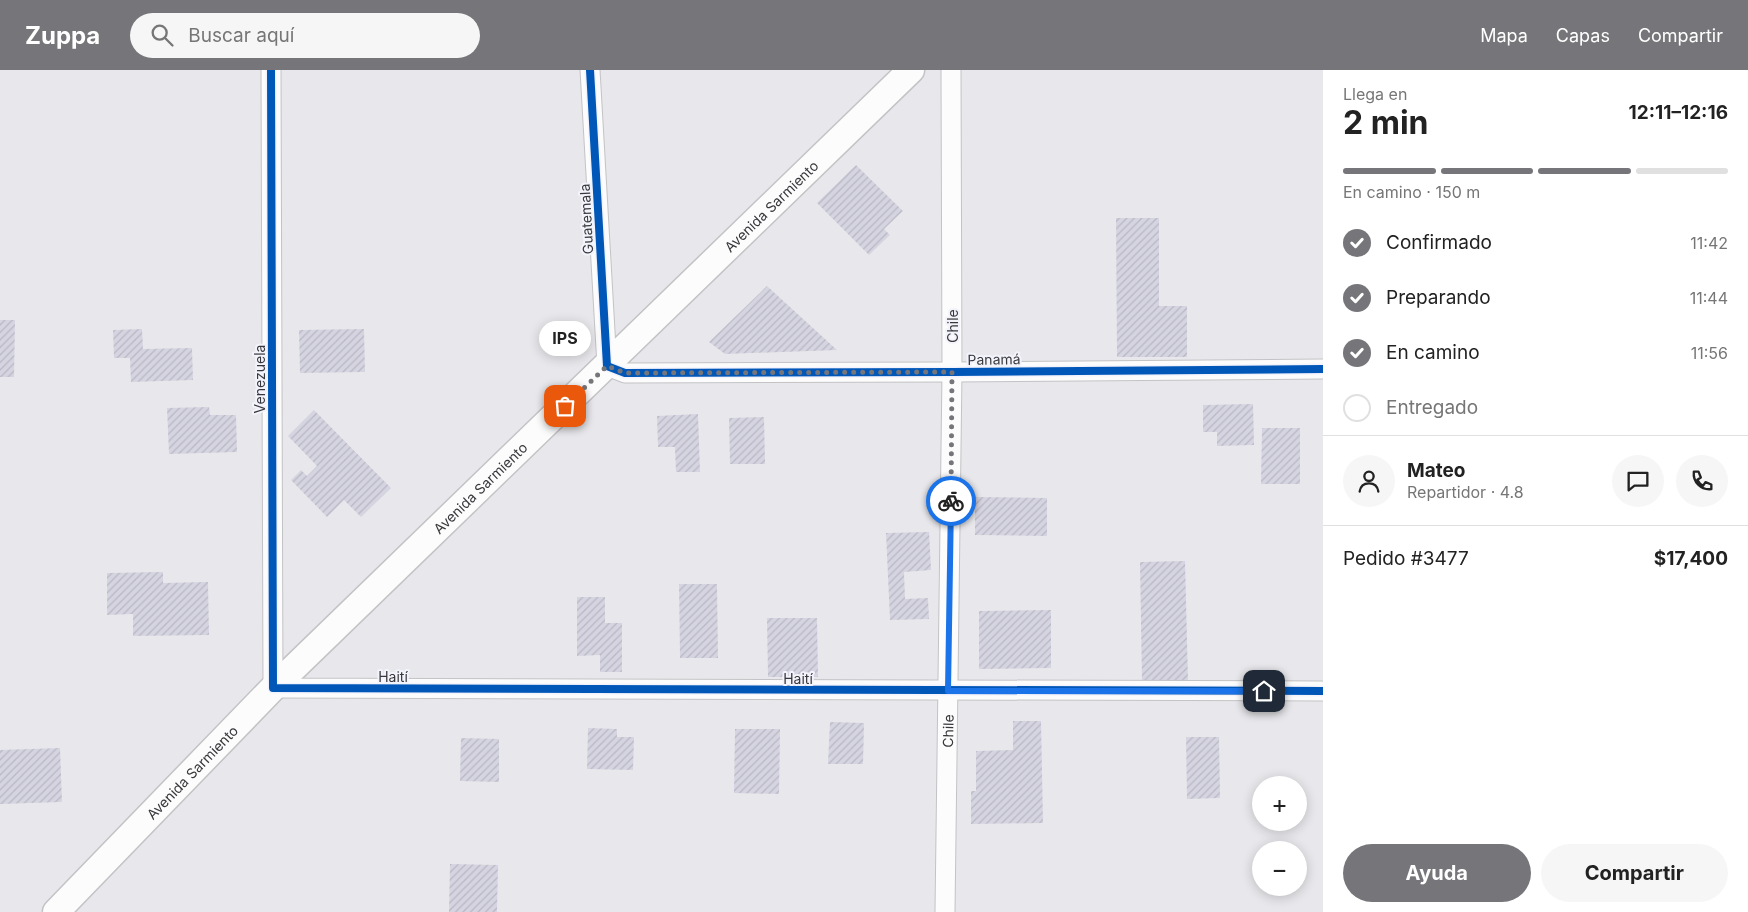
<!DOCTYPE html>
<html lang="es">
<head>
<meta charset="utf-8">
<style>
  :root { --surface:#fff; --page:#f6f6f6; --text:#222; --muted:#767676; --line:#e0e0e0; --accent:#76767a }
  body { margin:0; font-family:Inter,sans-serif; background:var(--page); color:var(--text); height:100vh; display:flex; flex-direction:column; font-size:19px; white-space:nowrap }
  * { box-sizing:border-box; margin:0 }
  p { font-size:16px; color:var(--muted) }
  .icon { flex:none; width:28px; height:28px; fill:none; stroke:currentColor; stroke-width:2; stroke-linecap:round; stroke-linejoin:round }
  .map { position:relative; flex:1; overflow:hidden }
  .panel { display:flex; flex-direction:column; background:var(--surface); width:425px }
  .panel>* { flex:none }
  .fabs { position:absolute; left:1252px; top:706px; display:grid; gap:10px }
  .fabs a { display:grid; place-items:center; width:55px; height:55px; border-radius:50%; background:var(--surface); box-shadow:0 2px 12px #0003; font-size:25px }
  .pin { position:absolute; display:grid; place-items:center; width:42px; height:42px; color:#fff; margin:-21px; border-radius:10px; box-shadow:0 2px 8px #0006 }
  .courier { position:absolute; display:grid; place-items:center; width:50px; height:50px; margin:-25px; border:4px solid #1a73e8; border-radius:50%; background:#fff; color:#222; box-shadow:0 1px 6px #0007 }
  .bubble { position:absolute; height:35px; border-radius:18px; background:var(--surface); box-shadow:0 2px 12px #0003; font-size:16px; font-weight:700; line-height:35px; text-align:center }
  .overview em { font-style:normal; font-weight:700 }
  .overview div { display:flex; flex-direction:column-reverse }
  .overview { display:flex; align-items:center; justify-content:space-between; height:85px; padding:0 20px }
  h1 { font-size:32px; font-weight:700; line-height:38px }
  .bar { display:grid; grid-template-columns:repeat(4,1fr); gap:8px 5px; align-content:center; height:60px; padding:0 20px }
  .bar i { height:6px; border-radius:4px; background:var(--line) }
  .bar .active { background:var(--accent) }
  .bar p { grid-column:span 4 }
  .line { display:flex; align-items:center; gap:12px; padding:0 20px; border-top:1px solid var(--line) }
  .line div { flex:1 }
  .round { display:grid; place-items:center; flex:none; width:52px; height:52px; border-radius:26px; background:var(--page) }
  ol { padding:0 20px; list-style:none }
  li { display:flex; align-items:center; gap:15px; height:55px }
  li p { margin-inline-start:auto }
  li .icon { padding:5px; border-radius:50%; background:var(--accent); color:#fff; stroke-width:4 }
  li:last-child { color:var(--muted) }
  li i { width:28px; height:28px; border:2px solid var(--line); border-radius:50% }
  .primary-button { display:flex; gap:10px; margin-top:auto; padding:10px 20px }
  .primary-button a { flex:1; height:58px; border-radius:30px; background:var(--accent); color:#fff; font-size:20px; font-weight:700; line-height:58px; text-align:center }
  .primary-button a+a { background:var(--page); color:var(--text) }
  header { display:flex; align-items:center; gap:30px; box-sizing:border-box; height:70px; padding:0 25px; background:var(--accent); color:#fff }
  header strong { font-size:24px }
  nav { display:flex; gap:28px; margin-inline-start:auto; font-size:18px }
  .search { width:350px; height:45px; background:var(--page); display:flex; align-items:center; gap:12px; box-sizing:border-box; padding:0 18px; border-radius:28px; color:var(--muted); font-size:19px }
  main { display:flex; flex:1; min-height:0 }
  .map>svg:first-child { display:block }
  .building { fill:url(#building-hatch) }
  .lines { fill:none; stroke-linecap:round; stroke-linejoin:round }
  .minor-casing { stroke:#c3c3c6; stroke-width:21 }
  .secondary-casing { stroke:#c3c3c6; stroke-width:29 }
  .minor { stroke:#fcfcfc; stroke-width:19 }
  .secondary { stroke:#fcfcfc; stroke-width:26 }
  .cycleway-casing { stroke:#f3f3fc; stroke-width:11 }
  .cycleway { stroke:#0057b8; stroke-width:8 }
  .done { stroke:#76767a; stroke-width:5; stroke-dasharray:0 9 }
  .route { stroke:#1a73e8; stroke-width:6 }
  .labels { text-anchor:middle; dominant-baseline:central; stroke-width:4; stroke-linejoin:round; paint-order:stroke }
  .street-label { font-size:14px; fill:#38383c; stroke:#f3f3fc }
</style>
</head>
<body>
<header>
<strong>Zuppa</strong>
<div class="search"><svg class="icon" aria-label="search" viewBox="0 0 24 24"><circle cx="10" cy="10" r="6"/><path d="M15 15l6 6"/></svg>Buscar aquí</div>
<nav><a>Mapa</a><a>Capas</a><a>Compartir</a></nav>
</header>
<main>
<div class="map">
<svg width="1323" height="842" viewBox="0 0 1323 842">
  <defs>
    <pattern id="building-hatch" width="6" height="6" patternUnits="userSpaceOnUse" patternTransform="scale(1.25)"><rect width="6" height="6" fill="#d5d4e1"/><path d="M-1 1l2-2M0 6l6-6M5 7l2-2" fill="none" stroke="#b8b7c2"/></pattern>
  </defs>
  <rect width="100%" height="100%" fill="#e8e8ec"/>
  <g class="building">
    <polygon points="856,95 903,141 884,159 890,165 869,185 817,133"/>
    <polygon points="1116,148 1159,148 1159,236 1187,236 1187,287 1117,287"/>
    <polygon points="767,216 837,280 725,284 709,272"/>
    <polygon points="0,250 15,250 14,307 0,307"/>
    <polygon points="142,259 143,279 192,278 193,310 131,312 130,288 114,288 113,260"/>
    <polygon points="364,259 365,302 300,303 299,260"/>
    <polygon points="1253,334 1254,375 1217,376 1217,362 1203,362 1203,335"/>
    <polygon points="209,337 210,345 236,345 237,382 169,384 167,338"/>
    <polygon points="314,340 391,418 361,447 344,430 327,447 291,410 301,400 307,406 317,396 288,366"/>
    <polygon points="698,344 700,402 676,402 675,377 658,377 657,346"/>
    <polygon points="764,347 765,394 730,394 729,348"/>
    <polygon points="1262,358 1300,358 1300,414 1261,414"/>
    <polygon points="975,427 1047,428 1047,466 975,465"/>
    <polygon points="929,462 931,500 904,502 905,529 928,528 929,549 890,550 886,463"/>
    <polygon points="1185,491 1188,611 1142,612 1140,492"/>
    <polygon points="163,502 163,513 208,512 209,565 133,566 133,544 107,545 107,503"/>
    <polygon points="679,514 717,514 718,588 680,588"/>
    <polygon points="577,527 605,527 605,553 622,553 622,602 600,602 600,585 577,586"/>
    <polygon points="1051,540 1051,598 979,599 979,541"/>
    <polygon points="767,548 817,548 818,607 768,607"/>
    <polygon points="1013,651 1041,651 1043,753 971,754 971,721 976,721 976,681 1013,680"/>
    <polygon points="830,652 864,653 863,694 828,694"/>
    <polygon points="588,658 617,659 617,667 634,667 633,700 587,699"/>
    <polygon points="735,659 780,659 779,724 734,723"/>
    <polygon points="1186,667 1219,667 1220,728 1187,729"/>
    <polygon points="461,668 499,669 499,712 460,711"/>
    <polygon points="60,678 62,732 0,734 0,680"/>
    <polygon points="450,794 498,795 497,842 449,842"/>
  </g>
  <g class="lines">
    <defs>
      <g id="minor">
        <polyline points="271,0 273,618 1323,621"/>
        <polyline points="590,0 607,296 625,303 952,302 1323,299"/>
        <path id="s1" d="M945,842L952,302L951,0"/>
      </g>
      <g id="secondary">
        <path id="s2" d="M56,842L273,618L911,0"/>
      </g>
    </defs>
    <use href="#minor" class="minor-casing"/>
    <use href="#secondary" class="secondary-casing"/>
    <use href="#minor" class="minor"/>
    <use href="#secondary" class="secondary"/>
    <defs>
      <g id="cycleway">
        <polyline points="271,0 273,618 1323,621"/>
        <polyline points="590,0 607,296 625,303 952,302 1323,299"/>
      </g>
    </defs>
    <use href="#cycleway" class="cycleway-casing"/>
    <use href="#cycleway" class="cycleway"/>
  </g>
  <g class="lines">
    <polyline class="done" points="565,336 607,296 625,303 952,302 951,431"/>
    <polyline class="route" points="951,431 948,621 1264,621"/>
  </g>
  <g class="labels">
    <g class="street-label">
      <text stroke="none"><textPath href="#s2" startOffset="1005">Avenida Sarmiento</textPath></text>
      <text transform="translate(586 149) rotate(-93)">Guatemala</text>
      <text transform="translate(952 256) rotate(-90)">Chile</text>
      <text transform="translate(994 289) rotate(-1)">Panamá</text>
      <text transform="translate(259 309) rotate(-90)">Venezuela</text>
      <text stroke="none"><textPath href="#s2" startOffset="600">Avenida Sarmiento</textPath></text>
      <text x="393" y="606">Haití</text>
      <text x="798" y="608">Haití</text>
      <text stroke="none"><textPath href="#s1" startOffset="181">Chile</textPath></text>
      <text stroke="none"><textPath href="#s2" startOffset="195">Avenida Sarmiento</textPath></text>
    </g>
  </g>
</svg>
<div class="fabs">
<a>+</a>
<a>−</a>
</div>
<div class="pin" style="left:565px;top:336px;background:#ea580c"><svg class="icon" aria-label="bag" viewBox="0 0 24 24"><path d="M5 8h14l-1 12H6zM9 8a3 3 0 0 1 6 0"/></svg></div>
<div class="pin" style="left:1264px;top:621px;background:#1f2937"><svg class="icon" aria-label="home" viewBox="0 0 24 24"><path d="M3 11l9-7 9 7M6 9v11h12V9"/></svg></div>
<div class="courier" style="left:951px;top:431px"><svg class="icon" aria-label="bike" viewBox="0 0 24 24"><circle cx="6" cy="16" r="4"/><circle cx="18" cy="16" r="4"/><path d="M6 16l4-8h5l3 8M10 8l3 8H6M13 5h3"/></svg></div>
<div class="bubble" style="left:539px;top:251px;width:52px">IPS</div>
</div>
<section class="panel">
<div class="overview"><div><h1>2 min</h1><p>Llega en</p></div><em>12:11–12:16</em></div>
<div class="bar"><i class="active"></i><i class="active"></i><i class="active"></i><i></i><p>En camino · 150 m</p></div>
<ol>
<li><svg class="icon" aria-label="check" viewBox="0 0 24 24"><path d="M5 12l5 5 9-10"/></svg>Confirmado<p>11:42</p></li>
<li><svg class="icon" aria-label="check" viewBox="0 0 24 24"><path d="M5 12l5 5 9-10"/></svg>Preparando<p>11:44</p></li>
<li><svg class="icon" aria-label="check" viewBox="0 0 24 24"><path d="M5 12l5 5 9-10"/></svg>En camino<p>11:56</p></li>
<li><i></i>Entregado</li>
</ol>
<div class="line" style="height:90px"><a class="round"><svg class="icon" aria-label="person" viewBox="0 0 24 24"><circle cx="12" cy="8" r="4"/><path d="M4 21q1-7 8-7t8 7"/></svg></a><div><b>Mateo</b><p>Repartidor · 4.8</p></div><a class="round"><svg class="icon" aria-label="chat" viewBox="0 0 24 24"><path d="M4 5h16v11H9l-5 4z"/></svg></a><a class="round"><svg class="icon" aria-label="phone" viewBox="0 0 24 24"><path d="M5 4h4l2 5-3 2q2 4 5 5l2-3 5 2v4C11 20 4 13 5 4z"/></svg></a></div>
<div class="line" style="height:65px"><div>Pedido #3477</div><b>$17,400</b></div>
<div class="primary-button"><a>Ayuda</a><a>Compartir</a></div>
</section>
</main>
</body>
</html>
